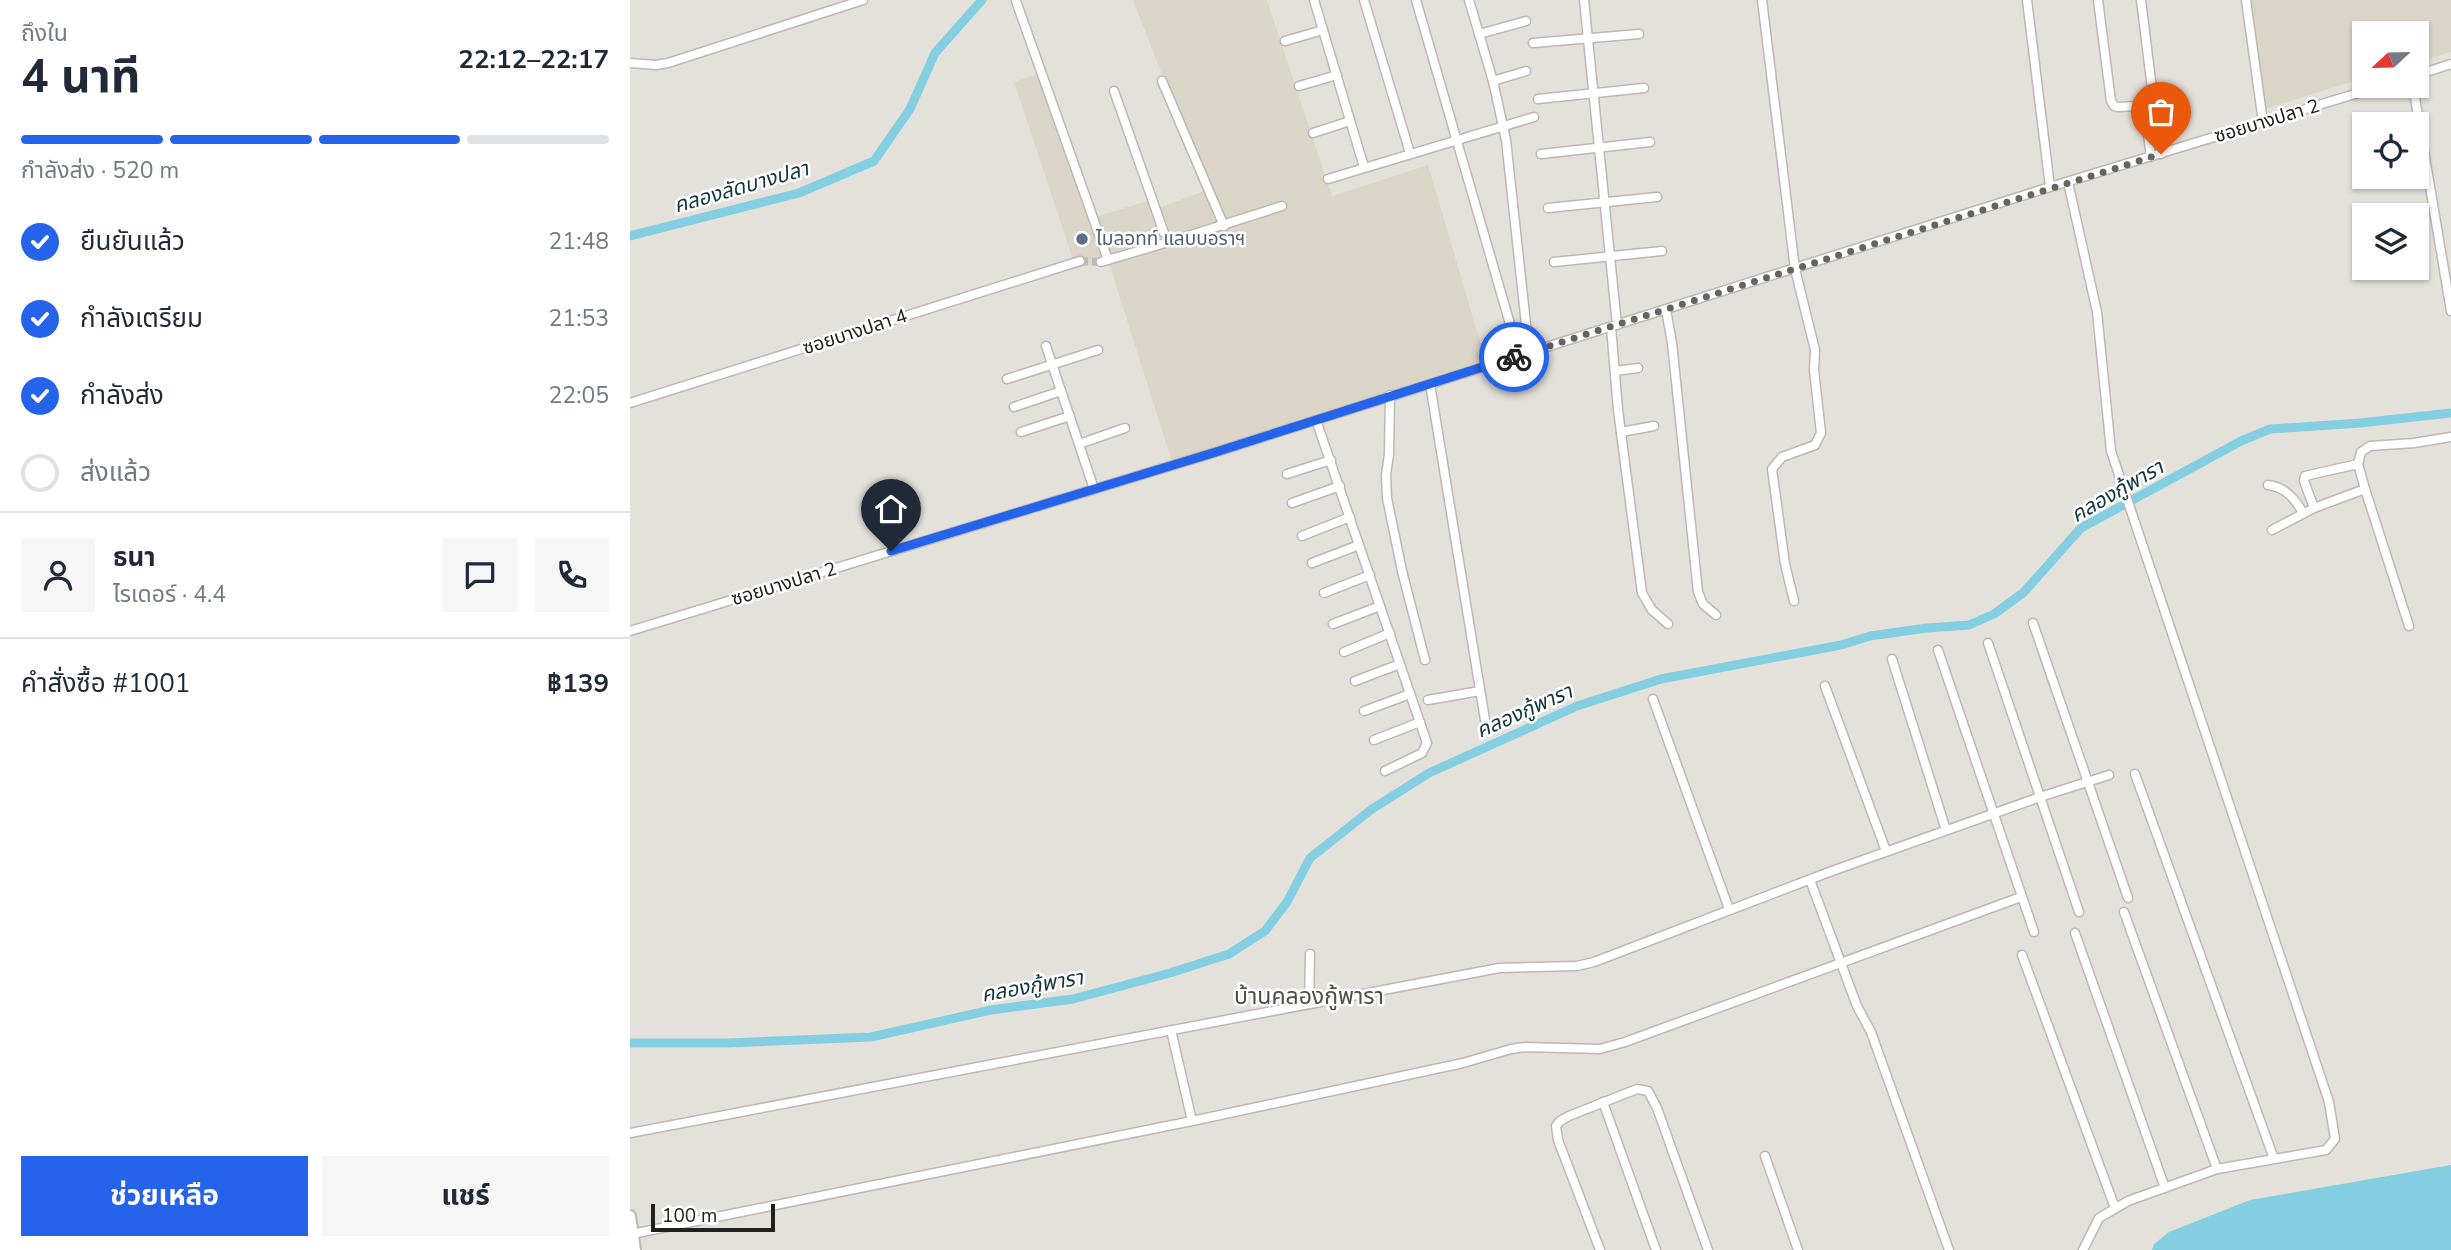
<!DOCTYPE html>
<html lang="th">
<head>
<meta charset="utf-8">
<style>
  :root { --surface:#fff; --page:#f6f6f7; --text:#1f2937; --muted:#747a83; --line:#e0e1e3; --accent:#2563eb }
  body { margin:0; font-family:"Nunito Sans","Noto Sans Thai",sans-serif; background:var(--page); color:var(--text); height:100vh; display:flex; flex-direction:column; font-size:26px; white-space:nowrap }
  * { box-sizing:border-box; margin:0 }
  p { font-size:23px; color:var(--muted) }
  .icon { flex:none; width:38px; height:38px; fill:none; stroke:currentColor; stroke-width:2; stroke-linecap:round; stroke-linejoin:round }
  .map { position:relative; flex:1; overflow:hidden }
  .side { display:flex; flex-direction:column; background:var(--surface); width:630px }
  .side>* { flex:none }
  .needle { width:46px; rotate:248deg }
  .buttons { position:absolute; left:1722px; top:21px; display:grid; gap:14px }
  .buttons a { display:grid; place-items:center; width:77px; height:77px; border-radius:0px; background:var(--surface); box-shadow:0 2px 5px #0004; font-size:35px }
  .scale { position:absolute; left:21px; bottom:18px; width:124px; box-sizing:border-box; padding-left:7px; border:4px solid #21201d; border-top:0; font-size:19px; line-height:24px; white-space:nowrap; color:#21201d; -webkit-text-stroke:5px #fff; paint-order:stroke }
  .pin { position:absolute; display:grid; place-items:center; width:60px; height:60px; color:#fff; margin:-72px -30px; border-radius:50% 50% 50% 0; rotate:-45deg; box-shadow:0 0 7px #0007 }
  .pin .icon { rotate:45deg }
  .courier { position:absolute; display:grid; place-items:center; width:70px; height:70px; margin:-35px; border:5px solid #2563eb; border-radius:50%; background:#fff; color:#222; box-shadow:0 2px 9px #0007 }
  .head em { font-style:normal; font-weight:700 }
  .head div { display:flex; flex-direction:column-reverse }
  .head { display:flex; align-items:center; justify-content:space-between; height:119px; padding:0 21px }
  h1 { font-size:46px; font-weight:700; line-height:52px }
  .bar { display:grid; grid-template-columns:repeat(4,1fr); gap:10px 7px; align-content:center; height:84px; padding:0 21px }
  .bar i { height:9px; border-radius:5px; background:var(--line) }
  .bar .on { background:var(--accent) }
  .bar p { grid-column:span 4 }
  .line { display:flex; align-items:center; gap:18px; padding:0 21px; border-top:2px solid var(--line) }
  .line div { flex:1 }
  .round { display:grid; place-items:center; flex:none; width:74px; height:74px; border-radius:0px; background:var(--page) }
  ol { padding:0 21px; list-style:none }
  li { display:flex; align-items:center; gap:21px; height:77px }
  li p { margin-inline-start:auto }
  li .icon { padding:7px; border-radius:50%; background:var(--accent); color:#fff; stroke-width:4 }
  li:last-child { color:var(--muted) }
  li i { width:38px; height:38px; border:4px solid var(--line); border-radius:50% }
  .action { display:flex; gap:14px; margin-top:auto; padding:14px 21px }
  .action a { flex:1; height:80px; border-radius:0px; background:var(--accent); color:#fff; font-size:28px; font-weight:700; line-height:80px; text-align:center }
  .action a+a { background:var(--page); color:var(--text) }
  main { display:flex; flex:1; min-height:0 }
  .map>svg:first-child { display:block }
  .built { fill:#dbd5c8 }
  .water { fill:#83cfe1 }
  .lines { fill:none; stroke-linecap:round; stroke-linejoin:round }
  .canal { stroke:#83cfe1; stroke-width:9 }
  .minor-tunnel { stroke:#bdbab4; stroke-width:8; stroke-dasharray:8 4; stroke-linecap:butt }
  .minor-casing { stroke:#bcb9b3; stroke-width:11 }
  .major-casing { stroke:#bcb9b3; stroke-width:14 }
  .minor { stroke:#fff; stroke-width:8 }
  .major { stroke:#fff; stroke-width:10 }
  .done { stroke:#65645f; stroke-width:7; stroke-dasharray:0 12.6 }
  .route { stroke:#2563eb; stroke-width:9 }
  .service-dot { fill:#5c6f8a; stroke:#fff; stroke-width:2.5 }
  .labels { text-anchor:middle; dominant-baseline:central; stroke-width:5; stroke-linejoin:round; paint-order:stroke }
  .street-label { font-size:19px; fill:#21201d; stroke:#fff }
  .service-label { font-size:19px; fill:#4e5e75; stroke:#fff; text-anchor:start }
  .water-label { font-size:21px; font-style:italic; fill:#11363e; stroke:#fff }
  .quarter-label { font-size:23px; fill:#504e49; stroke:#fff }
</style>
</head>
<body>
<main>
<section class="side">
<div class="head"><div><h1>4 นาที</h1><p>ถึงใน</p></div><em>22:12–22:17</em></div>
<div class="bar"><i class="on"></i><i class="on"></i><i class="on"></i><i></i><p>กำลังส่ง · 520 m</p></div>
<ol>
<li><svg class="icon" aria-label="check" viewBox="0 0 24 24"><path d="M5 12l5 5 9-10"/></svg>ยืนยันแล้ว<p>21:48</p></li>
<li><svg class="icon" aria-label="check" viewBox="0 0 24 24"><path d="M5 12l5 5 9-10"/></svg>กำลังเตรียม<p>21:53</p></li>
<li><svg class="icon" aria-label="check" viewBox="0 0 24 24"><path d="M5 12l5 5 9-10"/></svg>กำลังส่ง<p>22:05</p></li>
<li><i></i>ส่งแล้ว</li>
</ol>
<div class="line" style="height:126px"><a class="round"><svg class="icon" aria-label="person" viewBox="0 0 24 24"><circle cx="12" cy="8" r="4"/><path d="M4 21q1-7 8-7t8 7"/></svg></a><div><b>ธนา</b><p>ไรเดอร์ · 4.4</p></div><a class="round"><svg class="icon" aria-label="chat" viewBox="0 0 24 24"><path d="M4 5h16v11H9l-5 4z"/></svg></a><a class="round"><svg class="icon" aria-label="phone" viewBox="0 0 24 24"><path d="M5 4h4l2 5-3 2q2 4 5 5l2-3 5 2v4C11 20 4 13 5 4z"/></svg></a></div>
<div class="line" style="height:91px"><div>คำสั่งซื้อ #1001</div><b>฿139</b></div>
<div class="action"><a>ช่วยเหลือ</a><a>แชร์</a></div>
</section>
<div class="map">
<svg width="1821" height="1250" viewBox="0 0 1821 1250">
  <rect width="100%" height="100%" fill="#e4e1da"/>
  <g class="built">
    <polygon points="503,0 637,0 702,196 798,165 857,365 543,465 478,260 446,269 384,82 412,73 463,218 520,200 524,210 577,190"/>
    <polygon points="1613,0 1821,0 1821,52 1787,62 1787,33 1734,33 1734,78 1628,111"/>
  </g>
  <polygon class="water" points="1821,1165 1821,1250 1522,1250 1524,1244 1539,1232 1620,1200"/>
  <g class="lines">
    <g class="canal">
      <polyline points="0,236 169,193 244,161 280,109 305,53 352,0"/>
      <polyline points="0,1043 98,1043 241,1037 361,1010 443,999 540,973 599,954 635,931 657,902 680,858 742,809 799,773 947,706 1031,679 1211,645 1240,636 1297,628 1339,625 1364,614 1393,593 1451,528 1611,441 1640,429 1730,423 1821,413"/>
    </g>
    <polyline class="minor-tunnel" points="450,261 471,262"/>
    <defs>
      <g id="minor">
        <polyline points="684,0 734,167"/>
        <polyline points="734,0 780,153"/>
        <polyline points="786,0 889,355"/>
        <polyline points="839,0 863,81 876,140 899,352"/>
        <polyline points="954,0 987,325"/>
        <polyline points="1132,0 1165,269 1185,350 1184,370 1191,433 1185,445 1152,457 1142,469 1155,564 1164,601"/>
        <polyline points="1397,0 1420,187"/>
        <polyline points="1468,0 1481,101 1484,106 1488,107 1524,105"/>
        <polyline points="1511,0 1524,105 1522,117"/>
        <polyline points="1616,0 1633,122"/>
        <polyline points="386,1 478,260"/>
        <polyline points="849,34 896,21"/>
        <polyline points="655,41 693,30"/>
        <polyline points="903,43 1009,34"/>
        <polyline points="0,63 26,65 38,63 233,0"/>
        <polyline points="1787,75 1821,64"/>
        <polyline points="532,81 594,226"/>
        <polyline points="863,81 896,71"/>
        <polyline points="669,86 707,75"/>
        <polyline points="1783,86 1821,311"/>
        <polyline points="484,91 534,233"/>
        <polyline points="908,99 1014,88"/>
        <polyline points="683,133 720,121"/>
        <polyline points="911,154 1020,142"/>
        <polyline points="1521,157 1517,127 1522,117 1526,126 1531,154"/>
        <polyline points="698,179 904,117"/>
        <polyline points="1438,182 1467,312 1481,451 1699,1102 1705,1139 1696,1150 1587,1169 1498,1201 1469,1218 1453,1250"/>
        <polyline points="918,208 1027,197"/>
        <polyline points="542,241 652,206"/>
        <polyline points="471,262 535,243"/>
        <polyline points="924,262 1032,251"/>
        <polyline points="1036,310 1042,343 1068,592 1073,604 1086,615"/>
        <polyline points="981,327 988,410 1012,593 1022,610 1038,624"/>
        <polyline points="416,346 464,489"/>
        <polyline points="985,371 1008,368"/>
        <polyline points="377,379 468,350"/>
        <polyline points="800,384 855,720"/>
        <polyline points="760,395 759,454 756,475 757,498 772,571 795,660"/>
        <polyline points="0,403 450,261"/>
        <polyline points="384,407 431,391"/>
        <polyline points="686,420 797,743 792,753 755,771"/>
        <polyline points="391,432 440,416"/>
        <polyline points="991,432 1024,426"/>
        <polyline points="449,444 495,428"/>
        <polyline points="657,474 701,460"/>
        <path d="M1638,485C1655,487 1665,498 1673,513"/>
        <polyline points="1735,489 1779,626"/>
        <polyline points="662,503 710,486"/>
        <polyline points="1684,508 1674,481 1675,476 1728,464"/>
        <polyline points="1642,530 1684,508 1735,489 1728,464 1731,452 1740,446 1784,443 1821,437"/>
        <polyline points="672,536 720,517"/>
        <polyline points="682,563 729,545"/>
        <polyline points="694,593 740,575"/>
        <polyline points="1403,623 1498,898"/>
        <polyline points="703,624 750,606"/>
        <polyline points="0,631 586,452 1420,187 1751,86"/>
        <polyline points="1358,643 1449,912"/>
        <polyline points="1308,650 1404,932"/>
        <polyline points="714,652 760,633"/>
        <polyline points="1262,659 1316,830"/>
        <polyline points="725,681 770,664"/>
        <polyline points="1195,686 1256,851"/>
        <polyline points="1023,699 1099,909"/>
        <polyline points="798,700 850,691"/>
        <polyline points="734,711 780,694"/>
        <polyline points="744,740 790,722"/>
        <polyline points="1505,774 1644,1159"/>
        <polyline points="1180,880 1227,1006 1241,1032 1319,1250"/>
        <polyline points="1494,912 1587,1169"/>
        <polyline points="1445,933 1535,1188"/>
        <polyline points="1392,955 1485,1208"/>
        <polyline points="679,1003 680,954"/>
        <polyline points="541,1030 562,1121"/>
        <polyline points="973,1102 1026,1250"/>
        <polyline points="0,1133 843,973 869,968 947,966 964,962 1202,871 1410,797 1479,775"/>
        <polyline points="1135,1156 1168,1250"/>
        <polyline points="2,1234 562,1121 833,1063 881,1049 895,1047 970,1049 995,1042 1391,897"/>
        <polyline points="970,1250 928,1140 926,1126 930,1121 939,1116 1007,1089 1018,1091 1027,1108 1078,1250"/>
      </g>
      <polyline id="major" points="0,1216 5,1250"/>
    </defs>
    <use href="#minor" class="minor-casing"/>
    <use href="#major" class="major-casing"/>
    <use href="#minor" class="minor"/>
    <use href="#major" class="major"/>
  </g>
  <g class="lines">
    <polyline class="done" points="884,357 1531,154"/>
    <polyline class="route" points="261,551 586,452 884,357"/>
  </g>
  <circle class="service-dot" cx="452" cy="239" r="7"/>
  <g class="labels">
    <g class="street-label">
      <text transform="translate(1637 121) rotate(-17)">ซอยบางปลา 2</text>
      <text transform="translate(225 332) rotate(-18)">ซอยบางปลา 4</text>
      <text transform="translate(154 584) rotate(-17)">ซอยบางปลา 2</text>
    </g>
    <g class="service-label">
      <text x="466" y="239">ไมลอทท์ แลบบอราฯ</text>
    </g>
    <g class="water-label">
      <text transform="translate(111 187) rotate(-16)">คลองลัดบางปลา</text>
      <text transform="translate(1487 491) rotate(-30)">คลองกู้พารา</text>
      <text transform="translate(894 711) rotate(-24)">คลองกู้พารา</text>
      <text transform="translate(402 986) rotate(-10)">คลองกู้พารา</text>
    </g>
    <g class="quarter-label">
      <text x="679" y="996">บ้านคลองกู้พารา</text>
    </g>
  </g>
</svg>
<div class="buttons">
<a><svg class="needle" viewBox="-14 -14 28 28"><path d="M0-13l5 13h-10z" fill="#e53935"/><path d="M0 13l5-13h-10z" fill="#747a83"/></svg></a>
<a><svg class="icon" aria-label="locate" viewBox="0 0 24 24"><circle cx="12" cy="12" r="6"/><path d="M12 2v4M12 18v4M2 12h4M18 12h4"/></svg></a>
<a><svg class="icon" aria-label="layers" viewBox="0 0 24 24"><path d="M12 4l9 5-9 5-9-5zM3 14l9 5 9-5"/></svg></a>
</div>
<div class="scale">100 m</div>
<div class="pin" style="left:1531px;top:154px;background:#ea580c"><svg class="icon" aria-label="bag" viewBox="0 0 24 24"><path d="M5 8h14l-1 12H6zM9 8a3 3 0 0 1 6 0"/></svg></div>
<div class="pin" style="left:261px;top:551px;background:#1f2937"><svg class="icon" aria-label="home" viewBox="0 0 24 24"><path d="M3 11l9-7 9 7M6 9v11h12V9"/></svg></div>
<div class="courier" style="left:884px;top:357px"><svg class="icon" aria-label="bike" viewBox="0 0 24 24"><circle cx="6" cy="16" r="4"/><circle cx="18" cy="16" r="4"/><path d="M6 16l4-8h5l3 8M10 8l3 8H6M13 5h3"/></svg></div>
</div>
</main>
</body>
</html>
